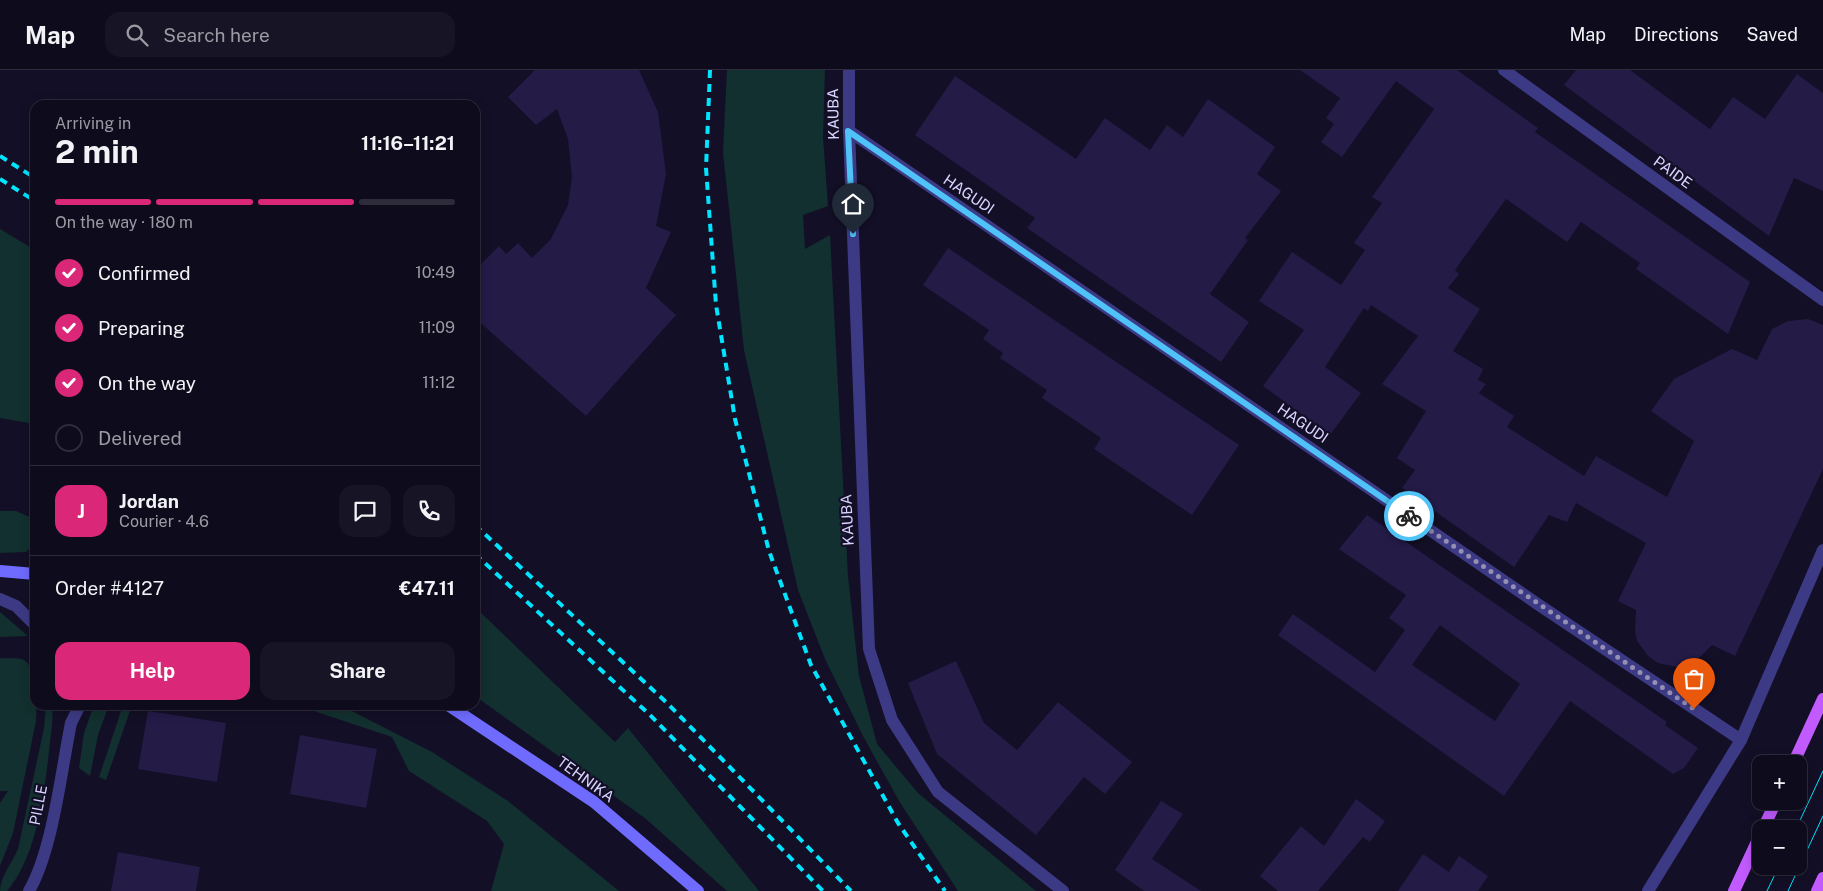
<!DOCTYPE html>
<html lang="en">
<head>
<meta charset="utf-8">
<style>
  :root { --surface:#0e0b1c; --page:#171425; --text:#f1f3f6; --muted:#9b9ba3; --line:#2e2b3b; --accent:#db2777 }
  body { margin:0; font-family:"Public Sans",sans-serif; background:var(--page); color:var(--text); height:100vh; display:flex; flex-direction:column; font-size:19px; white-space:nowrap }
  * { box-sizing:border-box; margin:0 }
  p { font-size:16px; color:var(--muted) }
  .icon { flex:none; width:28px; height:28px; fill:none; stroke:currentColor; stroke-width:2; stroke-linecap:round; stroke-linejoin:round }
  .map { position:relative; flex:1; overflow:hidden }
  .drawer { position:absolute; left:30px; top:30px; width:450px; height:610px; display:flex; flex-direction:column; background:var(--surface); border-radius:15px; box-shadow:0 2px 12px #0003,0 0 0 1px var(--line) }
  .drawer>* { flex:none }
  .controls { position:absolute; left:1752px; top:685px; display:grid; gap:10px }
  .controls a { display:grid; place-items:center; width:55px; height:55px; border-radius:10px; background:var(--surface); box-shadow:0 2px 12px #0003,0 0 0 1px var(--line); font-size:25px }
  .pin { position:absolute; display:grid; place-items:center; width:42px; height:42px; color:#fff; margin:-51px -21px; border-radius:50% 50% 50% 0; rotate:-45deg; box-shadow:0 0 5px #0007 }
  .pin .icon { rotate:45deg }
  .courier { position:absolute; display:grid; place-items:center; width:50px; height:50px; margin:-25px; border:4px solid #4fc3f7; border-radius:50%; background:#fff; color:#222; box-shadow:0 1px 6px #0007 }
  .head em { font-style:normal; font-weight:700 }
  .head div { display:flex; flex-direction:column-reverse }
  .head { display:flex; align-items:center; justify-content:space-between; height:85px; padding:0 25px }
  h1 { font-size:32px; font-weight:700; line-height:38px }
  .bar { display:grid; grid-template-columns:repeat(4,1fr); gap:8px 5px; align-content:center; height:60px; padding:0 25px }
  .bar i { height:6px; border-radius:4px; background:var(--line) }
  .bar .on { background:var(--accent) }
  .bar p { grid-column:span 4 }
  .line { display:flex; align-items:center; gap:12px; padding:0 25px; border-top:1px solid var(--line) }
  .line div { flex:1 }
  .round { display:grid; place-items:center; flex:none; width:52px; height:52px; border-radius:15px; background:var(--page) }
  ol { padding:0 25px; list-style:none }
  li { display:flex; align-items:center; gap:15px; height:55px }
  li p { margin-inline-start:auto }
  li .icon { padding:5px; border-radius:50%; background:var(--accent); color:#fff; stroke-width:4 }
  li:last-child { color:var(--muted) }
  li i { width:28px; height:28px; border:2px solid var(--line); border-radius:50% }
  .cta { display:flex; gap:10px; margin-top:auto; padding:10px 25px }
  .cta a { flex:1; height:58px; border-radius:15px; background:var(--accent); color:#fff; font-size:20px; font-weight:700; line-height:58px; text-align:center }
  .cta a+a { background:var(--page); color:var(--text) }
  header { display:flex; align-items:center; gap:30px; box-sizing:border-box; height:70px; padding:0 25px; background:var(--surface); border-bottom:1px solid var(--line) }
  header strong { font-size:24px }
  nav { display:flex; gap:28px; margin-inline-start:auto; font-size:18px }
  .search { width:350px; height:45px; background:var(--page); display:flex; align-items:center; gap:12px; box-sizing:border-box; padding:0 18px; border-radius:15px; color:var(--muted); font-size:19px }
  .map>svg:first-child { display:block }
  .green { fill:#12302f }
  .building { fill:#241b47; fill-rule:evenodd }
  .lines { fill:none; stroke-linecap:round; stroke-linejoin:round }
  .minor { stroke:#3d3a85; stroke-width:12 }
  .secondary { stroke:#6f6bff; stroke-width:12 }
  .primary { stroke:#c25bff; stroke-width:12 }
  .tram { stroke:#00e5ff; stroke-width:1 }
  .rail { stroke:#00e5ff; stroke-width:4; stroke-dasharray:8 6; stroke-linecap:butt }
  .done { stroke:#948fb3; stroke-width:5; stroke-dasharray:0 9 }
  .route { stroke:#4fc3f7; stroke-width:6 }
  .labels { text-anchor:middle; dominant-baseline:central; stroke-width:4.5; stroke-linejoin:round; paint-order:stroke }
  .street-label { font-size:15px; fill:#d9d4ff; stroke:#130f26 }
</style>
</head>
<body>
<header>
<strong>Map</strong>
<div class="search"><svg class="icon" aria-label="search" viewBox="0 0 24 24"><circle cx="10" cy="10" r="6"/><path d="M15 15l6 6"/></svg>Search here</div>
<nav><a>Map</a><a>Directions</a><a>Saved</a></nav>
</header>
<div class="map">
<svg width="1823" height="821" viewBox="0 0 1823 821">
  <rect width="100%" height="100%" fill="#130f26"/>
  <g class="green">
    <polygon points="727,0 825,0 823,67 828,136 803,145 805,179 830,165 848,506 859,606 877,674 918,723 1036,821 958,821 899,731 863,666 825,589 798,520 744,280 723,82"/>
    <polygon points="0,159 35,180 35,354 0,348"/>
    <polygon points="0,441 16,441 34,449 35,472 26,482 0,483"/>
    <polygon points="475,537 615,672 628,658 759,821 727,821 646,749 475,626"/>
    <polygon points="0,542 28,566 0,567"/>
    <path d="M0,588C7,589 18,587 24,590C37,597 37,639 36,651L13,763L0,796V733L8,721H0Z"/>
    <path d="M46,635H53L52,655C46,705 41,782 7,821H0C0,807 12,793 18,779L44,658Z"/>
    <polygon points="94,635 109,635 98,665 90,706 79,698 84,663"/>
    <polygon points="123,635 132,635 106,710 99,707"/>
    <polygon points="296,635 340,635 432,682 508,731 619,821 491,821 504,774 487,751 409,701 392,667"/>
  </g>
  <g class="building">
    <polygon points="535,0 639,0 658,42 666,104 656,156 671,162 646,218 676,245 586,346 475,248 475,200 499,176 506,184 518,173 532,188 551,169 568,135 572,107 568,69 557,39 536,55 508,27"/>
    <polygon points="1300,0 1457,0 1538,58 1535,62 1750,212 1728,264 1636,199 1640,193 1581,152 1567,172 1506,129 1455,200 1459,204 1448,218 1480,239 1453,281 1483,299 1478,310 1486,314 1479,323 1514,346 1507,357 1584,406 1596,386 1667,427 1694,371 1651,341 1674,309 1732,279 1757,290 1772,259 1788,251 1808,249 1823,255 1823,399 1735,586 1712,575 1697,590 1677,597 1658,593 1649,587 1637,571 1635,561 1636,540 1618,531 1646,473 1576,433 1567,452 1549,445 1514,497 1402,418 1415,400 1397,388 1426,341 1382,314 1418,266 1371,235 1368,241 1364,238 1325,297 1361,323 1330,365 1263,316 1304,260 1259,231 1292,182 1341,215 1365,180 1354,173 1382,133 1372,127 1434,39 1396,11 1342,87 1321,72 1334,54 1326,48 1340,28"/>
    <polygon points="1576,0 1630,0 1710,59 1733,27 1765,49 1797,4 1823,23 1823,121 1794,108 1769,166 1564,15"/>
    <polygon points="955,6 1076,89 1105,48 1150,80 1167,55 1183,67 1208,29 1275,77 1257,104 1281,121 1245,168 1248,170 1210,224 1249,252 1221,292 1027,158 1035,148 915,65"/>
    <polygon points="948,178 1239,375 1192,445 1094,379 1101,368 1042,328 1047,320 1000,288 1003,283 983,269 989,260 923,215"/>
    <path d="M1367,445L1667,652L1665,655L1698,678L1684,698L1673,704L1570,631L1504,726L1278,565L1293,544L1375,602L1405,560L1389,548L1406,525L1339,479ZM1440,555L1520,614L1495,651L1412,595Z"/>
    <polygon points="956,591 984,653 1017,680 1058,632 1132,692 1105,724 1084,707 1036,765 937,684 908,613"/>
    <polygon points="148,641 226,653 217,712 138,699"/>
    <polygon points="300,665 377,679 366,738 290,724"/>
    <polygon points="1356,729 1385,751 1370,772 1363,767 1318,821 1278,821 1260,806 1301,756 1324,776"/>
    <polygon points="1161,731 1183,744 1152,789 1201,821 1144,821 1115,800"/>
    <polygon points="118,782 200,797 196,821 111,821"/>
    <polygon points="1423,784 1449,802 1459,786 1488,806 1478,821 1398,821"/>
  </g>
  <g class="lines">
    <g class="minor">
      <polyline points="849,0 849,61 869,579 892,650 938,722 1063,821"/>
      <polyline points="1504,0 1823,230"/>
      <polyline points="849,61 1539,535 1741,670"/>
      <polyline points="0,529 16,536 35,555"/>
      <path d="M29,821C53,779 61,702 71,653L80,635"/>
      <polyline points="1648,821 1741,670 1823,480"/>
    </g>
    <g class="secondary">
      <polyline points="0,501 35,504"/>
      <polyline points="448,635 594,732 698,821"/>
    </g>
    <g class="primary">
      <polyline points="1793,694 1823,629"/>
      <polyline points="1763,759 1776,731"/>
      <polyline points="1734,821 1761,763"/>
      <polyline points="1817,821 1823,808"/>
    </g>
    <g class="tram">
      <polyline points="1796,759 1823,701"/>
      <polyline points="1767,821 1779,796"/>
      <polyline points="1788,821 1823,746"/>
    </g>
    <g class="rail">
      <polyline points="710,0 706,98 716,235 735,349 769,481 811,595 898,753 945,821"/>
      <polyline points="0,86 35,108"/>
      <polyline points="0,109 35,131"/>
      <polyline points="475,455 667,633 851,821"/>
      <polyline points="475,484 650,645 823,821"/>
    </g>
  </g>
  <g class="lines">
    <polyline class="done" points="1409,446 1694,639"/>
    <polyline class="route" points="853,164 848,61 1409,446"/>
  </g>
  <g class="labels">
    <g class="street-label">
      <text transform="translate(833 44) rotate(-91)">KAUBA</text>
      <text transform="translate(1673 102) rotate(36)">PAIDE</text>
      <text transform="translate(969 124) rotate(34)">HAGUDI</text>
      <text transform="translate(1303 353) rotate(34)">HAGUDI</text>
      <text transform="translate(847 450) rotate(-93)">KAUBA</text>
      <text transform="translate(586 709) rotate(36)">TEHNIKA</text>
      <text transform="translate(38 735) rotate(-79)">PILLE</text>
    </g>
  </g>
</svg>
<div class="controls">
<a>+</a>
<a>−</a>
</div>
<div class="pin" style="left:1694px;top:639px;background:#ea580c"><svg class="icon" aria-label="bag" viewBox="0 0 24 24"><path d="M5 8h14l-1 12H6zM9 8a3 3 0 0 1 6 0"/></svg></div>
<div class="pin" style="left:853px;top:164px;background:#1f2937"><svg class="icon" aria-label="home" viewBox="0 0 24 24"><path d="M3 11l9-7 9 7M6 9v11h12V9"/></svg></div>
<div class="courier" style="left:1409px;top:446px"><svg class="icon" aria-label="bike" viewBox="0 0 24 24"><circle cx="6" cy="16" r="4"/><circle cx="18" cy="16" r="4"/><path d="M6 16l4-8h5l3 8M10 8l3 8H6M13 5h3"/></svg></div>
<section class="drawer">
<div class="head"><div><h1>2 min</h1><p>Arriving in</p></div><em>11:16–11:21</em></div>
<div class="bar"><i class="on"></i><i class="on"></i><i class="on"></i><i></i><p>On the way · 180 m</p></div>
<ol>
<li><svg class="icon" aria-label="check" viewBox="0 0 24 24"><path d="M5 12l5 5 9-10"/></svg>Confirmed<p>10:49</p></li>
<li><svg class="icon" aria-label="check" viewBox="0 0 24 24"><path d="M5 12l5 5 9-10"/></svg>Preparing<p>11:09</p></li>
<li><svg class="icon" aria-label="check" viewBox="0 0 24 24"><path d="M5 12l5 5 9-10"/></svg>On the way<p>11:12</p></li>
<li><i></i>Delivered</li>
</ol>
<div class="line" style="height:90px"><b class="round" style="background:var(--accent);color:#fff">J</b><div><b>Jordan</b><p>Courier · 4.6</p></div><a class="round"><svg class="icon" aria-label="chat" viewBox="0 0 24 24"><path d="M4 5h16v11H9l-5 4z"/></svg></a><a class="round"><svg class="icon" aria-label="phone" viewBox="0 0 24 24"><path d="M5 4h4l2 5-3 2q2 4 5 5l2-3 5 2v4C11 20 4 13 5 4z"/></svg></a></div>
<div class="line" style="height:65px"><div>Order #4127</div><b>€47.11</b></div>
<div class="cta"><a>Help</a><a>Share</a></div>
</section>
</div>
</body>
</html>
